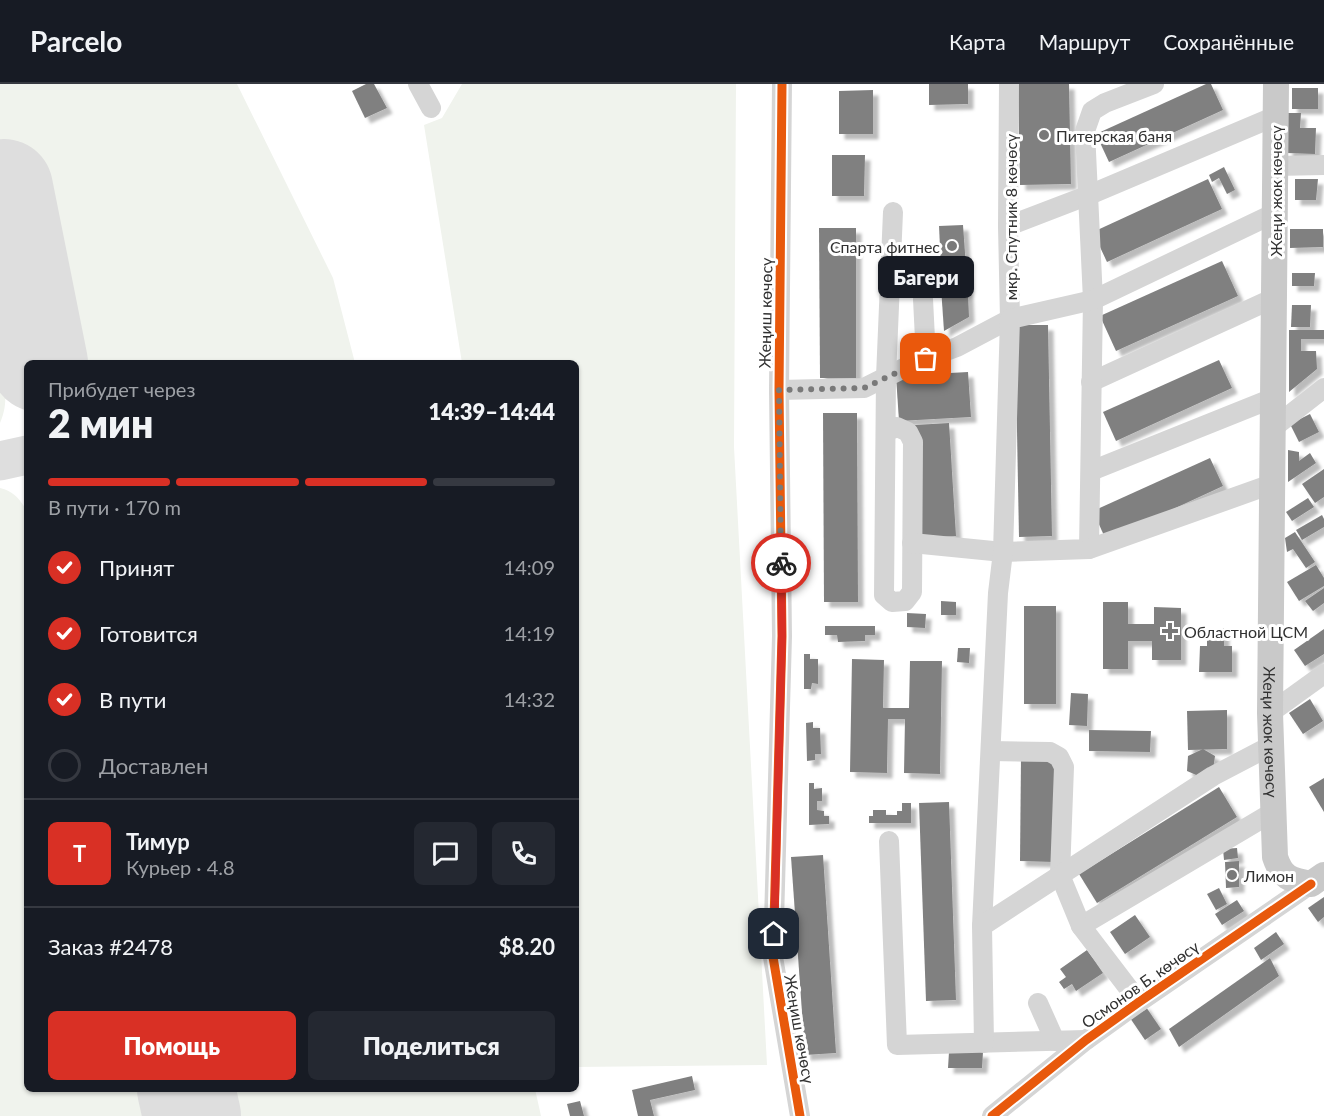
<!DOCTYPE html>
<html lang="ru">
<head>
<meta charset="utf-8">
<style>
  :root { --surface:#171b24; --page:#242831; --text:#f1f3f6; --muted:#9ea1a6; --line:#363941; --accent:#d93025 }
  body { margin:0; font-family:Lato,sans-serif; background:var(--page); color:var(--text); height:100vh; display:flex; flex-direction:column; font-size:22px; white-space:nowrap }
  * { box-sizing:border-box; margin:0 }
  p { font-size:20px; color:var(--muted) }
  .icon { flex:none; width:33px; height:33px; fill:none; stroke:currentColor; stroke-width:2; stroke-linecap:round; stroke-linejoin:round }
  .map { position:relative; flex:1; overflow:hidden }
  .side { position:absolute; left:24px; top:276px; width:555px; height:732px; display:flex; flex-direction:column; background:var(--surface); border-radius:9px; box-shadow:0 2px 4px #0004 }
  .side>* { flex:none }
  .pin { position:absolute; display:grid; place-items:center; width:51px; height:51px; color:#fff; margin:-26px; border-radius:12px; box-shadow:0 3px 9px #0006 }
  .courier { position:absolute; display:grid; place-items:center; width:60px; height:60px; margin:-30px; border:4px solid #d93025; border-radius:50%; background:#fff; color:#222; box-shadow:0 2px 8px #0007 }
  .bubble { position:absolute; height:42px; border-radius:9px; background:var(--surface); box-shadow:0 2px 4px #0004; font-size:20px; font-weight:800; line-height:42px; text-align:center }
  .head em { font-style:normal; font-weight:800 }
  .head div { display:flex; flex-direction:column-reverse }
  .head { display:flex; align-items:center; justify-content:space-between; height:102px; padding:0 24px }
  h1 { font-size:39px; font-weight:800; line-height:45px }
  .bar { display:grid; grid-template-columns:repeat(4,1fr); gap:9px 6px; align-content:center; height:72px; padding:0 24px }
  .bar i { height:8px; border-radius:4px; background:var(--line) }
  .bar .current { background:var(--accent) }
  .bar p { grid-column:span 4 }
  .line { display:flex; align-items:center; gap:15px; padding:0 24px; border-top:2px solid var(--line) }
  .line div { flex:1 }
  .round { display:grid; place-items:center; flex:none; width:63px; height:63px; border-radius:9px; background:var(--page) }
  ol { padding:0 24px; list-style:none }
  li { display:flex; align-items:center; gap:18px; height:66px }
  li p { margin-inline-start:auto }
  li .icon { padding:6px; border-radius:50%; background:var(--accent); color:#fff; stroke-width:4 }
  li:last-child { color:var(--muted) }
  li i { width:33px; height:33px; border:3px solid var(--line); border-radius:50% }
  .primary-button { display:flex; gap:12px; margin-top:auto; padding:12px 24px }
  .primary-button a { flex:1; height:69px; border-radius:9px; background:var(--accent); color:#fff; font-size:24px; font-weight:800; line-height:69px; text-align:center }
  .primary-button a+a { background:var(--page); color:var(--text) }
  header { display:flex; align-items:center; gap:36px; box-sizing:border-box; height:84px; padding:0 30px; background:var(--surface); border-bottom:2px solid var(--line) }
  header strong { font-size:28px }
  nav { display:flex; gap:33px; margin-inline-start:auto; font-size:21px }
  .map>svg:first-child { display:block }
  .green { fill:#f0f3ed }
  .lines { fill:none; stroke-linecap:round; stroke-linejoin:round }
  .taxiway { stroke:#dedede; stroke-width:39 }
  .runway { stroke:#dedede; stroke-width:98 }
  .building { fill:#808080; filter:url(#shadow) }
  .minor { stroke:#d5d5d5; stroke-width:20 }
  .major { stroke:#c9c9c9; stroke-width:26 }
  .cycleway-casing { stroke:#fff; stroke-width:13 }
  .cycleway { stroke:#e8590c; stroke-width:9 }
  .done { stroke:#797979; stroke-width:6; stroke-dasharray:0 10.8 }
  .route { stroke:#d93025; stroke-width:8 }
  .poi-dot { fill:#797979; stroke:#fff; stroke-width:2 }
  .labels { text-anchor:middle; dominant-baseline:central; stroke-width:6; stroke-linejoin:round; paint-order:stroke }
  .poi-label { font-size:16px; fill:#313131; stroke:#fff; text-anchor:start }
  .street-label { font-size:16px; fill:#313131; stroke:#fff }
</style>
</head>
<body>
<header>
<strong>Parcelo</strong>
<nav><a>Карта</a><a>Маршрут</a><a>Сохранённые</a></nav>
</header>
<div class="map">
<svg width="1324" height="1032" viewBox="0 0 1324 1032">
  <defs>
    <filter id="shadow"><feDropShadow dx="5.5" dy="5.5" stdDeviation="1.5" flood-color="#0004"/></filter>
  </defs>
  <rect width="100%" height="100%" fill="#fff"/>
  <g class="green">
    <polygon points="0,0 237,0 333,194 355,279 80,279 38,73 0,81"/>
    <polygon points="462,0 736,0 734,363 767,981 576,983 576,279 462,279 424,41 442,34"/>
    <path d="M0,280C5,301 9,318 0,339Z"/>
    <path d="M0,404C13,407 20,415 27,427V1005H146L152,1032H0Z"/>
    <polygon points="226,1005 535,1005 541,1032 231,1032"/>
  </g>
  <g class="lines">
    <polyline class="taxiway" points="0,377 27,371"/>
    <g class="runway">
      <polyline points="4,104 39,279"/>
      <polyline points="186,1005 192,1032"/>
    </g>
  </g>
  <g class="building">
    <polygon points="366,0 374,0 387,24 365,34 352,7"/>
    <polygon points="929,0 968,0 968,20 929,21"/>
    <polygon points="1018,0 1069,0 1071,100 1020,101"/>
    <polygon points="1206,0 1211,0 1223,26 1109,78 1096,50"/>
    <rect x="1292" y="4" width="26" height="21"/>
    <polygon points="873,6 873,50 839,50 839,7"/>
    <polygon points="1288,29 1301,29 1300,44 1316,44 1315,70 1287,69"/>
    <polygon points="832,71 865,71 864,112 832,112"/>
    <polygon points="1224,83 1235,106 1227,110 1219,94 1212,98 1209,91"/>
    <polygon points="1208,95 1222,125 1107,178 1093,148"/>
    <polygon points="1295,95 1318,95 1316,116 1295,116"/>
    <polygon points="963,141 966,183 941,184 939,142"/>
    <polygon points="819,144 856,144 856,294 820,294"/>
    <polygon points="1290,145 1323,145 1323,163 1290,164"/>
    <polygon points="1222,177 1238,212 1116,267 1100,232"/>
    <polygon points="967,188 969,233 944,247 940,189"/>
    <polygon points="1292,189 1315,189 1314,202 1292,202"/>
    <polygon points="1292,221 1311,221 1310,243 1291,243"/>
    <polygon points="1015,241 1048,241 1052,452 1019,453"/>
    <polygon points="1289,246 1324,246 1324,255 1301,255 1301,267 1316,267 1317,285 1289,308"/>
    <polygon points="1219,276 1232,304 1116,357 1103,328"/>
    <polygon points="968,288 971,333 899,337 896,292"/>
    <polygon points="823,329 857,329 858,518 824,518"/>
    <polygon points="1310,330 1319,348 1299,358 1290,340"/>
    <polygon points="949,339 956,452 921,454 915,341"/>
    <polygon points="1288,366 1299,368 1299,377 1310,369 1316,379 1288,398"/>
    <polygon points="1210,374 1223,402 1106,456 1093,427"/>
    <polygon points="1324,385 1324,413 1315,419 1302,400"/>
    <polygon points="1308,414 1314,423 1292,437 1286,428"/>
    <polygon points="1322,431 1324,435 1324,443 1302,456 1296,446"/>
    <polygon points="1295,448 1315,478 1306,484 1293,465 1287,468 1285,454"/>
    <polygon points="1316,481 1324,494 1324,502 1299,517 1287,498"/>
    <polygon points="1324,504 1324,519 1313,527 1305,517"/>
    <polygon points="941,517 956,518 956,531 941,531"/>
    <polygon points="1103,518 1128,518 1128,540 1154,540 1154,523 1181,524 1181,576 1152,576 1152,557 1128,557 1128,585 1103,585"/>
    <rect x="1024" y="522" width="32" height="98"/>
    <polygon points="907,529 926,530 925,544 907,543"/>
    <polygon points="825,542 875,542 875,551 865,551 865,557 838,558 837,551 825,551"/>
    <polygon points="1207,544 1224,544 1224,562 1232,562 1232,588 1199,588 1200,562 1207,562"/>
    <polygon points="1324,545 1324,570 1305,582 1294,566"/>
    <polygon points="958,564 970,564 969,579 957,578"/>
    <polygon points="804,570 810,570 810,575 818,575 818,600 812,599 811,605 804,605"/>
    <polygon points="852,575 884,576 883,624 909,624 910,577 942,577 940,690 904,689 905,635 888,635 887,689 850,688"/>
    <polygon points="1071,609 1088,610 1087,642 1069,641"/>
    <polygon points="1310,615 1323,637 1303,650 1289,629"/>
    <polygon points="1227,626 1227,665 1188,666 1187,627"/>
    <polygon points="813,638 813,644 820,644 821,670 815,670 815,676 807,677 806,639"/>
    <polygon points="1089,646 1151,647 1150,668 1089,667"/>
    <polygon points="1203,665 1215,672 1213,686 1201,693 1187,687 1188,672"/>
    <polygon points="1021,674 1055,674 1054,778 1020,777"/>
    <polygon points="1324,694 1324,728 1309,703"/>
    <polygon points="809,699 814,699 814,705 822,704 822,717 817,717 817,726 824,727 824,732 829,732 829,740 809,741"/>
    <polygon points="1219,703 1237,733 1097,819 1079,790"/>
    <polygon points="949,718 956,916 926,917 919,719"/>
    <polygon points="902,719 911,719 911,739 869,739 869,732 873,732 873,726 886,726 886,731 897,731 897,727 902,727"/>
    <polygon points="1237,764 1238,774 1224,776 1223,765"/>
    <polygon points="823,771 836,969 805,971 791,773"/>
    <polygon points="1239,777 1239,803 1226,804 1225,778"/>
    <polygon points="1219,804 1227,820 1216,826 1207,810"/>
    <polygon points="1324,813 1324,833 1318,838 1308,824"/>
    <polygon points="1237,816 1244,827 1222,841 1215,830"/>
    <polygon points="1135,831 1150,853 1125,870 1110,848"/>
    <polygon points="1276,848 1284,860 1261,876 1254,864"/>
    <polygon points="1087,866 1103,889 1076,907 1072,900 1064,905 1059,898 1066,893 1060,885"/>
    <polygon points="1270,874 1279,892 1179,963 1169,945"/>
    <polygon points="1144,920 1161,945 1145,956 1128,931"/>
    <polygon points="949,968 983,968 982,984 948,984"/>
    <polygon points="692,992 695,1006 650,1016 654,1032 638,1032 632,1006"/>
    <polygon points="580,1017 584,1032 570,1032 567,1020"/>
  </g>
  <g class="lines">
    <g class="minor">
      <polyline points="418,0 431,24"/>
      <polyline points="782,0 779,306 782,552 773,873 800,1032"/>
      <polyline points="1275,82 1324,81"/>
      <polyline points="1008,142 1089,111 1276,32"/>
      <polyline points="923,215 926,275"/>
      <polyline points="1091,298 1274,214"/>
      <polyline points="779,306 864,304 914,279 957,263 1010,235 1008,142 1009,0"/>
      <polyline points="1273,344 1324,304"/>
      <polyline points="886,348 897,343 908,348 913,358 912,508 905,517 892,518 884,511 886,293 893,128"/>
      <polyline points="1091,387 1273,314"/>
      <polyline points="912,459 1003,468 1089,465 1093,216 1085,47 1092,27 1105,19 1154,0"/>
      <polyline points="1089,465 1272,400"/>
      <polyline points="1270,629 1324,590"/>
      <polyline points="991,667 1050,668 1059,673 1064,683 1060,791 1081,842 1273,728"/>
      <polyline points="889,757 897,961 1086,956"/>
      <polyline points="982,842 998,509 1003,468 1010,235 1093,216 1275,129"/>
      <polyline points="1081,842 1139,918"/>
      <polyline points="1038,919 1055,957"/>
      <polyline points="984,959 982,842 1213,692 1272,661"/>
      <polyline points="992,1032 1086,956 1139,918 1311,800"/>
    </g>
    <path class="major" id="s1" d="M1276,0L1270,629L1275,773C1282,794 1290,796 1311,800L1324,791"/>
    <defs>
      <g id="cycleway">
        <polyline points="782,0 779,306 782,552 773,873 800,1032"/>
        <polyline points="992,1032 1086,956 1139,918 1311,800"/>
      </g>
    </defs>
    <use href="#cycleway" class="cycleway-casing"/>
    <use href="#cycleway" class="cycleway"/>
  </g>
  <g class="lines">
    <polyline class="done" points="781,479 779,306 864,304 926,275"/>
    <polyline class="route" points="774,850 782,552 781,479"/>
  </g>
  <g class="poi-dot">
    <circle cx="1044" cy="51" r="6"/>
    <circle cx="952" cy="162" r="6"/>
    <path d="M1167 538h6v6h6v6h-6v6h-6v-6h-6v-6h6z"/>
    <circle cx="1232" cy="791" r="6"/>
  </g>
  <g class="labels">
    <g class="poi-label">
      <text x="1056" y="51">Питерская баня</text>
      <text x="940" y="162" text-anchor="end">Спарта фитнес</text>
      <text x="1184" y="547">Областной ЦСМ</text>
      <text x="1244" y="791">Лимон</text>
    </g>
    <g class="street-label">
      <text transform="translate(1275 107) rotate(-90)">Жеңи жок көчөсү</text>
      <text transform="translate(1010 133) rotate(-90)">мкр. Спутник 8 көчөсү</text>
      <text transform="translate(765 229) rotate(-89)">Жеңиш көчөсү</text>
      <text stroke="none"><textPath href="#s1" startOffset="648">Жеңи жок көчөсү</textPath></text>
      <text transform="translate(1140 900) rotate(-35)">Осмонов Б. көчөсү</text>
      <text transform="translate(800 945) rotate(80)">Жеңиш көчөсү</text>
    </g>
  </g>
</svg>
<div class="pin" style="left:926px;top:275px;background:#ea580c"><svg class="icon" aria-label="bag" viewBox="0 0 24 24"><path d="M5 8h14l-1 12H6zM9 8a3 3 0 0 1 6 0"/></svg></div>
<div class="pin" style="left:774px;top:850px;background:#1f2937"><svg class="icon" aria-label="home" viewBox="0 0 24 24"><path d="M3 11l9-7 9 7M6 9v11h12V9"/></svg></div>
<div class="courier" style="left:781px;top:479px"><svg class="icon" aria-label="bike" viewBox="0 0 24 24"><circle cx="6" cy="16" r="4"/><circle cx="18" cy="16" r="4"/><path d="M6 16l4-8h5l3 8M10 8l3 8H6M13 5h3"/></svg></div>
<div class="bubble" style="left:878px;top:172px;width:96px">Багери</div>
<section class="side">
<div class="head"><div><h1>2 мин</h1><p>Прибудет через</p></div><em>14:39–14:44</em></div>
<div class="bar"><i class="current"></i><i class="current"></i><i class="current"></i><i></i><p>В пути · 170 m</p></div>
<ol>
<li><svg class="icon" aria-label="check" viewBox="0 0 24 24"><path d="M5 12l5 5 9-10"/></svg>Принят<p>14:09</p></li>
<li><svg class="icon" aria-label="check" viewBox="0 0 24 24"><path d="M5 12l5 5 9-10"/></svg>Готовится<p>14:19</p></li>
<li><svg class="icon" aria-label="check" viewBox="0 0 24 24"><path d="M5 12l5 5 9-10"/></svg>В пути<p>14:32</p></li>
<li><i></i>Доставлен</li>
</ol>
<div class="line" style="height:108px"><b class="round" style="background:var(--accent);color:#fff">Т</b><div><b>Тимур</b><p>Курьер · 4.8</p></div><a class="round"><svg class="icon" aria-label="chat" viewBox="0 0 24 24"><path d="M4 5h16v11H9l-5 4z"/></svg></a><a class="round"><svg class="icon" aria-label="phone" viewBox="0 0 24 24"><path d="M5 4h4l2 5-3 2q2 4 5 5l2-3 5 2v4C11 20 4 13 5 4z"/></svg></a></div>
<div class="line" style="height:78px"><div>Заказ #2478</div><b>$8.20</b></div>
<div class="primary-button"><a>Помощь</a><a>Поделиться</a></div>
</section>
</div>
</body>
</html>
